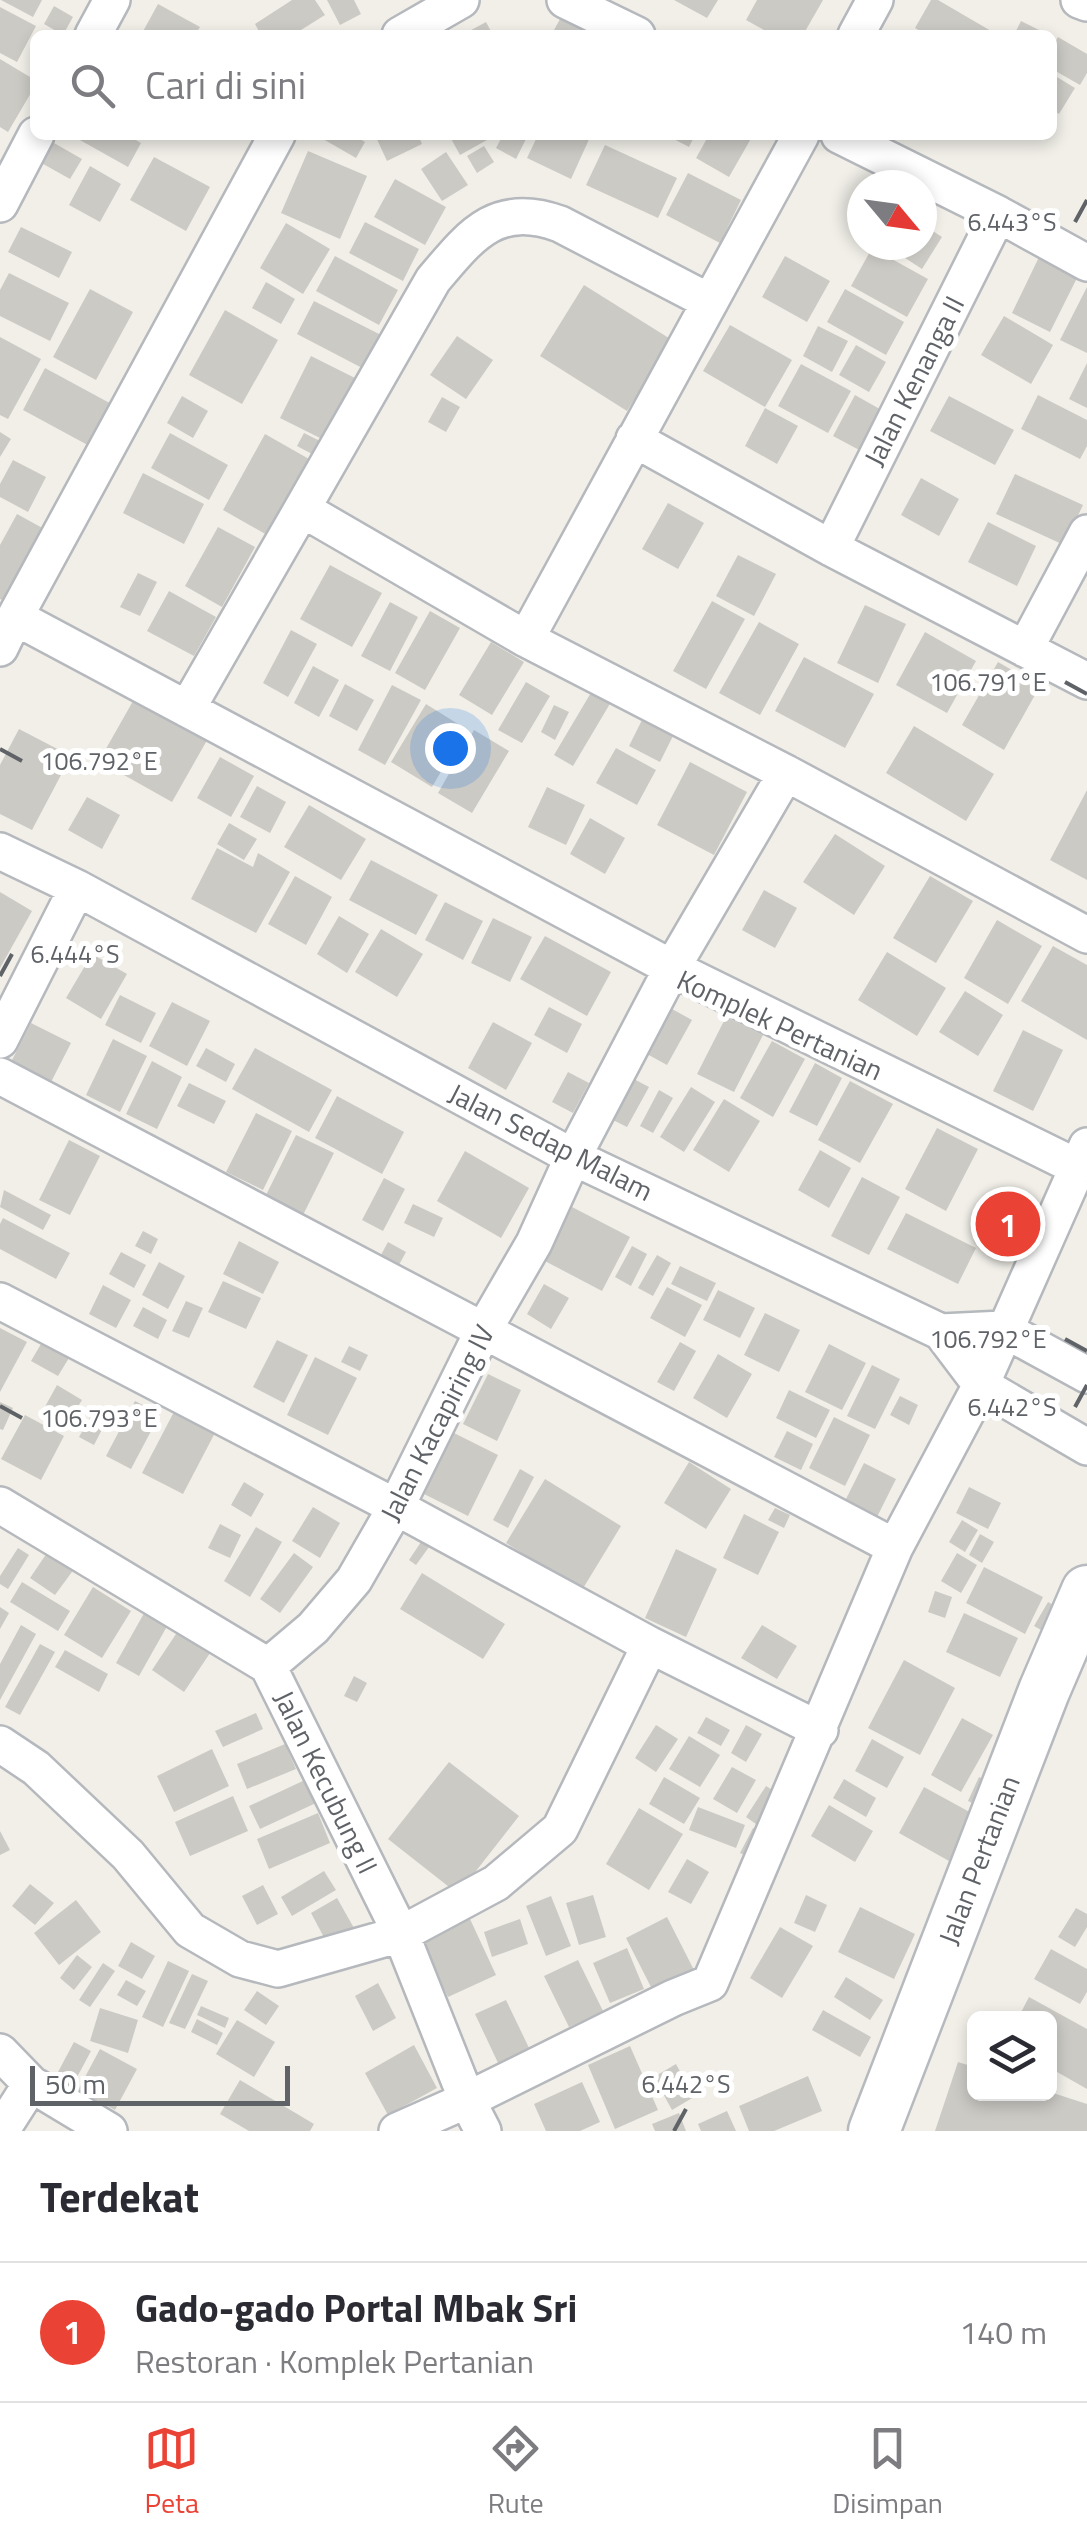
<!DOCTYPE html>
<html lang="id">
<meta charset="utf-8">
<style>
:root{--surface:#fff;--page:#f2f2f3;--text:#2b2b33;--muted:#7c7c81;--line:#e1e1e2;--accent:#ea4335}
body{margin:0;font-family:"Titillium Web",sans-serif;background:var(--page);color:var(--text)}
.controls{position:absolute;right:30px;bottom:30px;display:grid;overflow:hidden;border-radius:15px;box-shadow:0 5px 15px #0003}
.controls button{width:90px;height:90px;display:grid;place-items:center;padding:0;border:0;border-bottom:2px solid var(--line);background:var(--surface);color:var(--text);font:50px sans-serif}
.compass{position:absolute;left:847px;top:170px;width:90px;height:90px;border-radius:50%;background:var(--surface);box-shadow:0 5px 15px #0003;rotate:119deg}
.scale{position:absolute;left:30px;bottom:25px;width:260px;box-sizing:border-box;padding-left:10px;border:5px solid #5f6368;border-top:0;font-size:28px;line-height:35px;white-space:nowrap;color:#5f6368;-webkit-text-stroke:8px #fff;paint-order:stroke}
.you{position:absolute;left:450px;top:748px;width:35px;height:35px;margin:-25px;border:8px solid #fff;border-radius:50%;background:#1a73e8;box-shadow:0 0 0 15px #1a73e833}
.badge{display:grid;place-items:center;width:65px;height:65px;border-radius:50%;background:var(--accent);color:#fff;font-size:32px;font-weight:700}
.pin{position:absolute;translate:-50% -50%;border:5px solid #fff;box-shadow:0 2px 10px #0006}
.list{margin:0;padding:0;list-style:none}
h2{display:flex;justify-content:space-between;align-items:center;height:130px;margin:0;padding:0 40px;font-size:42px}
h2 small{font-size:32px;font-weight:400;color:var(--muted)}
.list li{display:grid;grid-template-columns:65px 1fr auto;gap:30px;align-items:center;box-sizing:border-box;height:140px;padding:0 40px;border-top:2px solid var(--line)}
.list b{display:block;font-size:38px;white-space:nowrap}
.list p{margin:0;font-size:32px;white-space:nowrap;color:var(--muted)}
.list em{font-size:32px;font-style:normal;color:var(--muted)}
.icon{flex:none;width:55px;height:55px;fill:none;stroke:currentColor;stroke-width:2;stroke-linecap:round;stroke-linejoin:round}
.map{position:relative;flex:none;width:1087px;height:2131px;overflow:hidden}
.search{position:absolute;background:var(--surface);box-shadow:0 5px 15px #0003;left:30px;right:30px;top:30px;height:110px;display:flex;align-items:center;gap:25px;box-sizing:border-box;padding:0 35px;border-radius:15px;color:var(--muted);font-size:38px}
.sheet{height:270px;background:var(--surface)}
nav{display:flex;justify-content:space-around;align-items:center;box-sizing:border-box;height:140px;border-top:2px solid var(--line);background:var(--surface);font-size:28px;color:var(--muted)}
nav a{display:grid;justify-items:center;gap:5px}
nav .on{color:var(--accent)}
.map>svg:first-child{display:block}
.building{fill:#cccac5}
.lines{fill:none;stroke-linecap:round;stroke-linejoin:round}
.street-casing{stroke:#b5b8bc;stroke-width:40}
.secondary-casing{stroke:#b6babf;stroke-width:55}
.street{stroke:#fff;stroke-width:35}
.secondary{stroke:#fff;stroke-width:50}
.ticks{fill:none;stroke:#5f6368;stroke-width:4}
.labels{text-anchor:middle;stroke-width:10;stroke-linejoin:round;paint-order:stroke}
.street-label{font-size:28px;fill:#5f6368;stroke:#fff}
.ticks-label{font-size:25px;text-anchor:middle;fill:#5f6368;stroke:#fff;stroke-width:10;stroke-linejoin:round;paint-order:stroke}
</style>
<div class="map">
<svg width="1087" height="2131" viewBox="0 0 1087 2131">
<rect width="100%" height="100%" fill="#f1efe8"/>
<path class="building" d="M1,0H42L33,17Z
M292,0H315L325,15L293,35H261L255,24Z
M327,0H354L361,14L340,25Z
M674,0H718L707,18Z
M757,0H823L803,35H773L746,20Z
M931,0H938L998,35H927L915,28Z
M158,4L200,27L195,35H141Z
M54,6L73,17L63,35L44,24Z
M0,7L36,26L17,62L0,53Z
M565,10L600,27L595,35H564L554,30Z
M1021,21L1049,35H1014Z
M486,22L493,35H462Z
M1058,37L1087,54V73L1080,85L1052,69V48Z
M0,59L35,80V86L8,132L0,127Z
M1052,74L1075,88L1059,114L1052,109Z
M71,135H127L141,143L128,167Z
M325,135H353L365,142L356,158L323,139Z
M375,135H418L422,144L387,161Z
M449,135H496L460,155Z
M503,135H528L516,159L496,148Z
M538,135H591L571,179L527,158Z
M666,135H695L689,147Z
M709,135H753L729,177L696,158Z
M47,139L82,159L70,179L36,160Z
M605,145L677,178L658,218L586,185Z
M484,146L494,162L477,173L467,156Z
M308,151L367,176L340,239L281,213Z
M446,152L468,185L442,201L421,169Z
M154,157L210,187L186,231L130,200Z
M90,166L121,184L100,222L69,205Z
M688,173L741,200L720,243L666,215Z
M395,179L446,207L425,245L374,217Z
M365,222L419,249L403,281L349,253Z
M286,223L330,249L303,294L260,268Z
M922,224L942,237L922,269L885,245H922Z
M21,227L72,252L59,278L8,252Z
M872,248L928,279L907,317L851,286Z
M1040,255L1079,274L1050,332L1012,313Z
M335,256L398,290L379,325L316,291Z
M785,256L830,281L807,322L762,297Z
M9,273L69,303L50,341L0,316V290Z
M266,282L295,299L281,324L252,308Z
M584,285L672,340L627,411L540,356Z
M1087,287V353L1060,340Z
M90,289L133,312L96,380L53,357Z
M845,289L904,322L886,355L827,322Z
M314,301L383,336L366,370L297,334Z
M225,310L278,340L242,404L189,375Z
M1004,316L1053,345L1031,384L981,355Z
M730,325L792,360L765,407L703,371Z
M818,326L848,341L832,372L803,356Z
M457,336L493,360L466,399L430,375Z
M0,337L41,359L8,419L0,415Z
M856,345L886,362L869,392L839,375Z
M311,356L357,379L326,441L280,418Z
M1087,363V408L1069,399Z
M801,364L851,391L828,433L778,406Z
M45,368L117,407L95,449L23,410Z
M855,395L885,412L863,452L833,436Z
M1038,395L1087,420V446L1080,459L1021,429Z
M182,396L208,411L193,438L167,423Z
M949,396L1014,430L995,465L930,431Z
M442,397L460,407L446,432L428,422Z
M765,408L798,426L777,464L745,446Z
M0,432L11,439L0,457Z
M170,433L228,465L209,500L151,468Z
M304,433L320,441L312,454L297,446Z
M265,434L309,459L267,535L223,510Z
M13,460L46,477L28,512L0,497V484Z
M143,473L204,504L184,544L123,513Z
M1015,474L1083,505L1064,545L996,514Z
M921,478L959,499L939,536L901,515Z
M668,503L704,523L678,569L642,549Z
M17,514L46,530L6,602L0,599V545Z
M988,522L1036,546L1017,586L968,562Z
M218,527L255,547L222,607L185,586Z
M738,555L776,574L754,616L716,596Z
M330,565L382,593L352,647L300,619Z
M138,573L157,582L140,616L120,607Z
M169,591L216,617L194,656L147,631Z
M712,601L745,619L706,689L673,671Z
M390,602L418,617L390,671L361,656Z
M865,605L906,624L878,683L837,663Z
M430,611L460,628L425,690L395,673Z
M759,622L799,644L760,715L719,693Z
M291,630L317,644L288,697L263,683Z
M925,632L976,661L947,713L896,685Z
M491,642L524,662L492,715L459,695Z
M804,657L874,694L845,748L775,711Z
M998,662L1040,686L1004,750L962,725Z
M313,666L339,680L319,717L294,703Z
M526,682L550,696L522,743L498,730Z
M345,684L374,700L357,731L329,716Z
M392,685L421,700L385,765L358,750Z
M592,691L611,702L573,766L554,755Z
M137,694L210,735L172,802L99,761Z
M426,704L466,729L432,787L391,762Z
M554,705L569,712L555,740L541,732Z
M647,710L678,726L660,762L629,746Z
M914,726L994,774L966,821L886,773Z
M19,729L71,756L32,830L0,814V765Z
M474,730L509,751L472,813L438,793Z
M616,748L656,770L637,805L596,783Z
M220,757L254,776L231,817L197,798Z
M690,762L747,792L714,855L657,825Z
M257,786L286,802L270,833L240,817Z
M547,787L585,805L566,845L528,827Z
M1087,790V880L1050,860Z
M87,797L120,815L102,849L68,830Z
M309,805L366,839L341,880L284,847Z
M590,818L625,838L605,874L570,854Z
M229,823L257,839L244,860L217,844Z
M835,834L885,866L854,915L803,882Z
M217,848L253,867L258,853L290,872L256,933L191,899Z
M371,860L438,895L416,935L349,900Z
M295,876L332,897L306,945L268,924Z
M930,876L973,901L936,963L893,938Z
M764,890L797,908L775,948L742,930Z
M0,892L32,911L0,968Z
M445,902L483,921L463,960L425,940Z
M339,916L369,934L347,973L317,954Z
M493,918L532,937L510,982L471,963Z
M997,920L1042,946L1008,1004L964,978Z
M381,929L423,954L397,997L355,972Z
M545,936L611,972L587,1016L520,979Z
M1053,946L1087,965V1040L1021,1001Z
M887,952L946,988L917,1036L858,1000Z
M92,954L127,974L101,1019L66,998Z
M965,991L1003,1015L978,1056L939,1032Z
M120,995L156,1013L141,1043L105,1025Z
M172,1002L210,1021L187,1066L149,1046Z
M549,1007L582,1024L567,1053L534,1035Z
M672,1009L692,1020L667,1065L647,1054Z
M726,1017L763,1035L734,1092L697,1074Z
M493,1022L532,1043L506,1090L468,1068Z
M31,1023L71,1043L51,1082L11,1062Z
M1023,1030L1063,1050L1033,1111L993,1091Z
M113,1039L147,1056L120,1112L86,1095Z
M772,1041L805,1059L773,1117L740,1098Z
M206,1048L235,1064L226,1082L196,1066Z
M255,1048L332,1090L309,1132L232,1089Z
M152,1061L182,1077L157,1129L126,1114Z
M815,1063L842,1078L817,1126L789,1112Z
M568,1072L589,1083L573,1113L552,1102Z
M630,1077L649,1087L627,1127L609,1118Z
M850,1081L893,1104L860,1163L818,1140Z
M189,1083L226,1101L214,1124L177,1106Z
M691,1087L715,1102L684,1152L660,1137Z
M659,1090L673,1098L653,1133L640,1126Z
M337,1096L404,1132L382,1174L315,1138Z
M724,1099L760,1121L729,1172L693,1150Z
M256,1113L292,1131L263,1190L226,1172Z
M937,1128L978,1149L946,1211L905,1189Z
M296,1135L334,1153L301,1219L263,1201Z
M69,1140L100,1156L70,1215L39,1200Z
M820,1150L851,1168L829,1208L798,1190Z
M465,1151L529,1188L501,1238L437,1201Z
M862,1177L900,1197L869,1255L831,1236Z
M384,1178L405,1189L383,1231L362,1220Z
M4,1190L51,1215L43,1230L0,1207Z
M1003,1203L1025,1212L1011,1243L989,1234Z
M413,1204L443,1218L434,1237L404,1223Z
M572,1207L630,1237L602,1291L543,1260Z
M906,1213L976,1248L958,1284L887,1249Z
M3,1218L70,1253L56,1279L0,1249V1224Z
M143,1231L158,1239L151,1254L135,1246Z
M239,1241L279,1262L263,1294L223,1274Z
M388,1242L406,1252L393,1276L375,1266Z
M632,1246L647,1254L631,1286L615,1277Z
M121,1252L146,1265L134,1288L109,1274Z
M657,1255L671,1263L653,1296L638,1288Z
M159,1262L185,1276L168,1309L142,1295Z
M680,1266L716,1283L707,1301L671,1284Z
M223,1281L261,1298L246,1329L208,1312Z
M544,1284L569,1298L551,1329L527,1314Z
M103,1285L131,1300L116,1328L89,1314Z
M667,1287L702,1305L685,1337L650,1318Z
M718,1290L755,1308L740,1338L703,1320Z
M186,1301L203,1308L189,1338L172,1331Z
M143,1307L167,1320L158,1339L133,1326Z
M765,1313L800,1330L779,1372L744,1355Z
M0,1328L27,1342L0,1392Z
M48,1332L75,1348L58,1376L31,1361Z
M277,1340L308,1355L284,1403L253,1387Z
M680,1342L696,1351L674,1391L657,1382Z
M829,1344L866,1363L842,1410L805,1392Z
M349,1346L368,1355L360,1371L341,1362Z
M718,1354L752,1374L727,1418L693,1398Z
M315,1357L357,1378L328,1435L287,1415Z
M872,1365L900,1379L875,1429L847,1416Z
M488,1374L521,1390L497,1441L463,1424Z
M57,1385L82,1400L66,1426L42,1412Z
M789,1390L830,1410L816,1438L776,1418Z
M900,1396L918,1405L909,1425L890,1415Z
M135,1401L160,1414L131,1469L106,1456Z
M0,1402L13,1408L3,1430L0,1429Z
M97,1405L111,1412L94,1445L79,1437Z
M176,1408L217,1429L183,1494L142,1473Z
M25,1415L64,1436L41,1480L1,1459Z
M834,1417L870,1435L845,1486L809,1468Z
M787,1431L813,1444L801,1470L774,1457Z
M454,1433L498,1455L468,1516L424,1494Z
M689,1462L731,1489L706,1529L664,1503Z
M864,1463L896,1479L873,1525L841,1509Z
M520,1469L534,1477L508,1528L493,1520Z
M545,1479L621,1526L582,1590L506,1543Z
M244,1482L264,1494L251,1517L231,1505Z
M969,1487L1001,1503L988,1529L956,1513Z
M313,1507L340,1523L320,1558L292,1541Z
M775,1508L790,1515L784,1528L768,1520Z
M744,1514L779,1532L758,1575L723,1558Z
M962,1520L978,1530L965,1552L949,1542Z
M220,1524L241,1535L230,1558L208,1548Z
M256,1527L282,1542L250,1597L224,1581Z
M980,1534L994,1542L982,1563L969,1555Z
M421,1542L429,1547L416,1565L409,1560Z
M51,1547L77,1565L55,1595L30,1578Z
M18,1548L29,1555L8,1589L0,1584V1576Z
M676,1549L717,1569L686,1637L645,1618Z
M294,1553L313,1567L280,1613L260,1599Z
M957,1553L977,1565L961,1593L941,1581Z
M984,1567L1043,1597L1025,1634L966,1603Z
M422,1573L505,1624L483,1659L400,1609Z
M22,1582L70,1611L58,1631L10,1602Z
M93,1587L131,1611L102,1658L64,1635Z
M935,1591L952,1597L945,1618L928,1612Z
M1048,1602L1064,1611L1050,1635L1034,1626Z
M0,1607L9,1613L0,1629Z
M147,1608L170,1621L139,1676L116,1663Z
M964,1613L1018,1638L1000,1677L946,1652Z
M21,1625L36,1634L0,1700V1664Z
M762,1625L797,1646L777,1679L741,1658Z
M180,1628L212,1650L184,1692L152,1670Z
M40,1644L55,1652L20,1715L5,1707Z
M65,1650L108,1674L99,1692L55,1667Z
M904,1660L955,1688L920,1755L868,1728Z
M354,1676L367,1683L357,1702L344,1696Z
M256,1713L263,1729L223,1747L215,1731Z
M706,1717L730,1730L721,1746L697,1733Z
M962,1718L993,1735L961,1792L931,1775Z
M656,1725L678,1739L656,1772L635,1758Z
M746,1725L762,1734L746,1762L731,1753Z
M689,1736L720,1755L700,1787L669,1769Z
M872,1739L904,1757L887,1788L855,1771Z
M285,1744L296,1769L247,1789L237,1764Z
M212,1749L229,1786L174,1812L157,1776Z
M449,1762L519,1816L458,1894L388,1839Z
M732,1767L756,1780L737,1813L713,1799Z
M664,1777L700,1798L684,1824L649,1804Z
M979,1777L1000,1787L989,1811L968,1801Z
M844,1779L876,1798L866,1817L833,1798Z
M305,1780L316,1803L260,1829L249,1806Z
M766,1786L783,1797L763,1829L746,1817Z
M924,1787L975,1815L949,1861L899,1833Z
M233,1796L248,1831L190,1856L175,1822Z
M829,1805L873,1831L855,1862L811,1836Z
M698,1807L745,1825L736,1848L689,1830Z
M639,1808L683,1834L649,1890L606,1864Z
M318,1813L330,1843L269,1869L257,1839Z
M753,1828L769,1837L757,1861L740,1853Z
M0,1831L10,1850L0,1855Z
M687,1859L709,1872L691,1904L668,1892Z
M324,1871L336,1890L292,1916L281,1897Z
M30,1884L54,1903L35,1925L12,1906Z
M263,1885L278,1914L257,1925L242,1896Z
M593,1895L606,1937L579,1945L566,1903Z
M806,1895L827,1905L815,1932L794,1923Z
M551,1896L571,1946L546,1956L526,1906Z
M337,1898L354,1928L327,1943L311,1913Z
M76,1900L101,1932L59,1965L34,1933Z
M860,1907L915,1934L894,1979L838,1952Z
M1076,1908L1087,1914V1927L1075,1947L1058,1937Z
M667,1917L694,1970L653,1991L626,1938Z
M470,1919L496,1975L448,1997L422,1942Z
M520,1919L528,1944L492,1957L484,1932Z
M780,1927L813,1946L782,1998L750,1978Z
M131,1942L155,1956L142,1979L118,1966Z
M627,1948L644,1989L610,2003L593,1963Z
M1051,1949L1087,1969V1992L1080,2004L1034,1979Z
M77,1955L92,1967L74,1990L60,1978Z
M578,1960L603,2011L569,2027L544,1976Z
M168,1961L189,1971L163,2027L142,2017Z
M103,1963L115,1971L90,2007L79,2000Z
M192,1974L208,1981L185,2029L169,2023Z
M846,1977L883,2000L870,2020L834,1997Z
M126,1980L146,1991L137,2006L117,1995Z
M378,1983L396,2018L373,2031L355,1996Z
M257,1991L279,2006L266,2025L244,2010Z
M1029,1997L1087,2029V2089L1050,2068V2018H1018Z
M506,2000L530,2050L499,2065L475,2014Z
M201,2006L229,2018L225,2028L197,2015Z
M100,2008L138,2020L128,2053L90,2041Z
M823,2010L871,2037L860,2057L812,2030Z
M197,2019L223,2033L217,2045L191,2032Z
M237,2020L275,2042L254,2077L216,2054Z
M74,2042L91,2051L75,2081L58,2072Z
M414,2045L437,2088L388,2115L365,2073Z
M630,2046L658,2110L615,2129L588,2065Z
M100,2049L137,2069L115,2110L78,2090Z
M958,2062L974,2067V2094L1050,2092L1087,2104V2131H935Z
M676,2064L694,2097L672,2110L654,2077Z
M808,2076L822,2111L774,2131H749L739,2106Z
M240,2080L314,2124L310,2131H249L220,2114Z
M582,2082L600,2122L580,2131H546L534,2104Z
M727,2111L736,2131H701L698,2124Z
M679,2113L686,2131H655L652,2124Z"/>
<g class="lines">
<defs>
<path id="street" d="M565,0L637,35
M1079,0L1087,3
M93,35L112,0
M400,35L461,0
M856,35L875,0
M839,135L998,214L1087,263
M0,204L36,135
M634,439L831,548L1087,681
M831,548L998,214
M15,617L277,135
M526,639L302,509L433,280C471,235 496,201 560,224L710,302
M0,648L15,617L672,968L786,773L526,639L801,135
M1025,649L1087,533
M187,709L302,509
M786,773L1087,935
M0,851L77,888L573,1157L941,1332L981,1385L1087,1447
M0,1040L77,888
M0,1076L895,1547
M0,1301L396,1507L650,1645L820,1730
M941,1332L1003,1329L1087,1375
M0,1505L268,1666L401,1934L467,2100L483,2131
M268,1666L313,1628L354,1580L396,1507L483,1331L534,1243L573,1157L672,968L1077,1167
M0,1744L36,1768L128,1855L190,1930L240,1959L278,1969L401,1934L496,1883L560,1829L650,1645
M0,2052L31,2084L109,2131
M1,2131L31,2084
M397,2131L467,2100L673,1998L710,1983L895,1547L981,1385L1087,1146"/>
<path id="secondary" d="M874,2131L1044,1691L1087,1591"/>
</defs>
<use href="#street" class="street-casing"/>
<use href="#secondary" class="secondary-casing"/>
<use href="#street" class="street"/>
<use href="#secondary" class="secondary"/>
</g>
<path class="ticks" d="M1075,222L1087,200M1065,682L1087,694M0,749L22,761M0,976L12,954M1065,1339L1087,1351M0,1406L22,1418M1075,1407L1087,1385M674,2131L686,2109"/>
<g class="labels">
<g class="street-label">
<text transform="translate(914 381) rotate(-63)" y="10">Jalan Kenanga II</text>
<text transform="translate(780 1025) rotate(25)" y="10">Komplek Pertanian</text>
<text transform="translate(551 1142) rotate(27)" y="10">Jalan Sedap Malam</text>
<text transform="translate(437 1423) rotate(-63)" y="10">Jalan Kacapiring IV</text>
<text transform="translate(326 1782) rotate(64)" y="10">Jalan Kecubung II</text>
<text transform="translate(979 1860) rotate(-69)" y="10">Jalan Pertanian</text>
</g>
</g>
<g class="ticks-label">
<text x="1012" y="231">6.443°S</text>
<text x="988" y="691">106.791°E</text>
<text x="99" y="770">106.792°E</text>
<text x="75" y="963">6.444°S</text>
<text x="988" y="1348">106.792°E</text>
<text x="1012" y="1416">6.442°S</text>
<text x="99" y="1427">106.793°E</text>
<text x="686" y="2093">6.442°S</text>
</g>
</svg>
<div class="controls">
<button><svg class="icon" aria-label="layers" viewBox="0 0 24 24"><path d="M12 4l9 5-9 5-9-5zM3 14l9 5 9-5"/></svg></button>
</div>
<svg class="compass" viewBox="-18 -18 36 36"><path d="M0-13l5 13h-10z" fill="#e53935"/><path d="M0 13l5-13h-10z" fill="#7c7c81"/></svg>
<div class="scale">50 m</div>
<div class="you"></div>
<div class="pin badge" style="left:1008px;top:1224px">1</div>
<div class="search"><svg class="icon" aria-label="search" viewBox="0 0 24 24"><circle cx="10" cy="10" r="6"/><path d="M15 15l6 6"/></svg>Cari di sini</div>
</div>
<section class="sheet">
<h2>Terdekat<small></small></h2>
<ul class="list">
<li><span class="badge">1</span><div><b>Gado-gado Portal Mbak Sri</b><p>Restoran · Komplek Pertanian</p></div><em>140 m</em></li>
</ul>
</section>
<nav>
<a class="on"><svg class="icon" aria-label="map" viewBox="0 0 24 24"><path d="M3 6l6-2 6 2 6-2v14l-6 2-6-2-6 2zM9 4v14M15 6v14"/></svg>Peta</a>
<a><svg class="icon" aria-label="directions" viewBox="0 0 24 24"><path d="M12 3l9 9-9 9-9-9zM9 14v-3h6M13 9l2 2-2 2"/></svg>Rute</a>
<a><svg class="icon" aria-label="saved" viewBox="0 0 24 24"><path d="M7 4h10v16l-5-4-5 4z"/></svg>Disimpan</a>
</nav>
